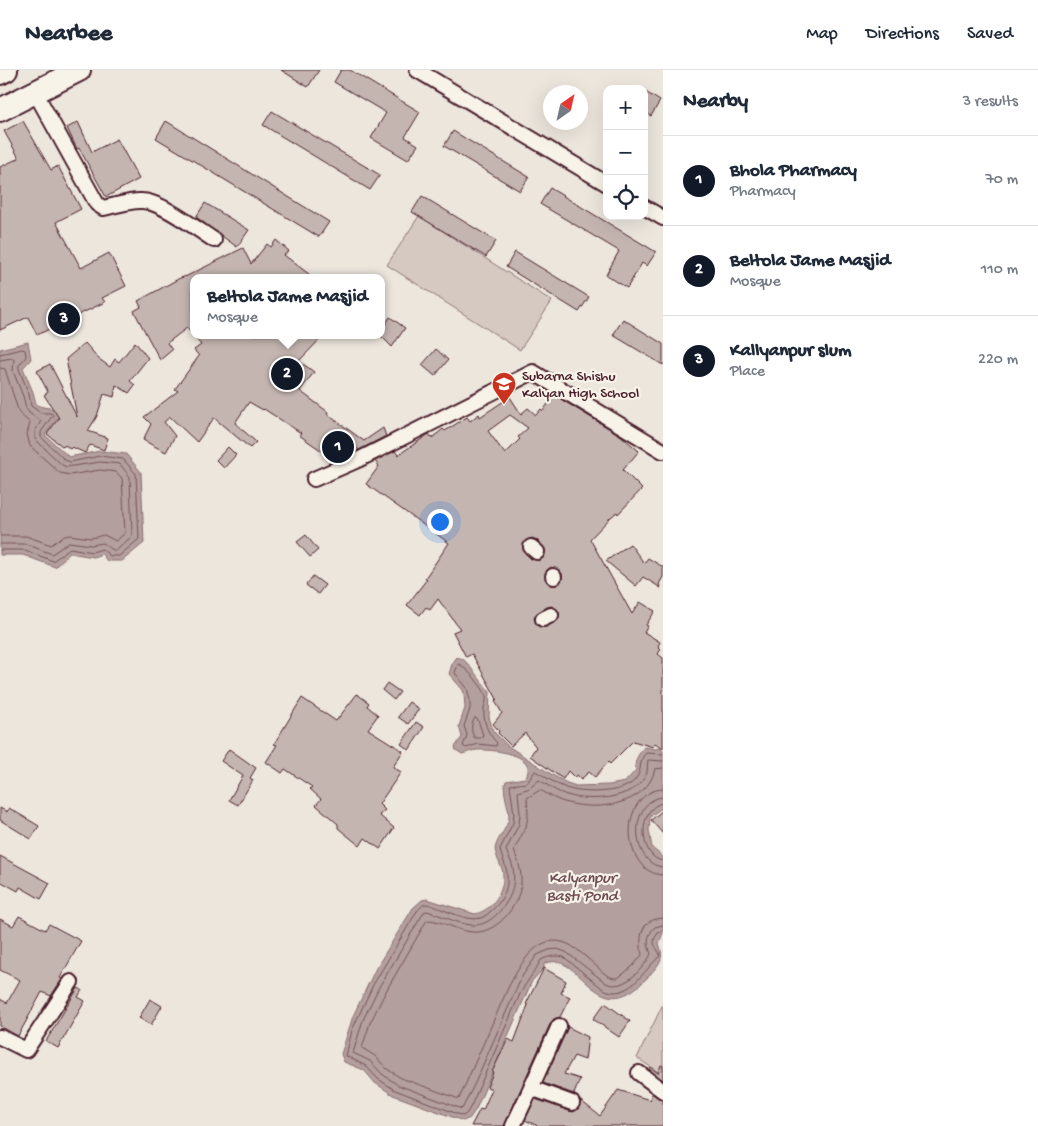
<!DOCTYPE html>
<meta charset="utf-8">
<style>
:root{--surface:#fff;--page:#f6f6f7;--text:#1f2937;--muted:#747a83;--line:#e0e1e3;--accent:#111827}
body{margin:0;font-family:"Gochi Hand",sans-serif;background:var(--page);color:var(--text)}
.controls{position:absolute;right:15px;top:15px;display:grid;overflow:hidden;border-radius:10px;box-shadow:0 5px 20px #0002}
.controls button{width:45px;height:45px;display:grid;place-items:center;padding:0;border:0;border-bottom:1px solid var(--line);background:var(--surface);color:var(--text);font:25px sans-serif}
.compass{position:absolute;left:543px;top:15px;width:45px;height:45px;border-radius:50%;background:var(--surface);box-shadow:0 5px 20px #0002;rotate:34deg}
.you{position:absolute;left:439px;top:451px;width:18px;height:18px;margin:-12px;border:4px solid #fff;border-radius:50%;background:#1a73e8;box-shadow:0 0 0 8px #1a73e833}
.badge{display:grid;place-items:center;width:32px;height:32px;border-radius:50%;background:var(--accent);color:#fff;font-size:16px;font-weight:700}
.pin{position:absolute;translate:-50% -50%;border:2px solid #fff;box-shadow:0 1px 5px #0006}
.popup{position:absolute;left:190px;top:204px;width:195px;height:65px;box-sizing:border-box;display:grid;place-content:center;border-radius:10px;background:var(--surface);filter:drop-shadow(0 1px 4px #0005);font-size:16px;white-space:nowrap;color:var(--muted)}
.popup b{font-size:19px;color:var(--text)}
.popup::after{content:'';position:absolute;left:50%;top:100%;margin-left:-10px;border:10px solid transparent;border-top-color:var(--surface)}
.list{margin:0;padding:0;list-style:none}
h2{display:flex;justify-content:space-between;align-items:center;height:65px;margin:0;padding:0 20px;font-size:21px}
h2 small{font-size:16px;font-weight:400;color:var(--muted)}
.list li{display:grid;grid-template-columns:32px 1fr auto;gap:15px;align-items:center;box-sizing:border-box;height:90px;padding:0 20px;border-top:1px solid var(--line)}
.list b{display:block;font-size:19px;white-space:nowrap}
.list p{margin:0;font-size:16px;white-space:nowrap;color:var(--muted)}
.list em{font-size:16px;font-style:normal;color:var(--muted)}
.icon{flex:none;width:28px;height:28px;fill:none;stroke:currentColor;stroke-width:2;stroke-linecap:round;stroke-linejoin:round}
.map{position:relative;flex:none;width:663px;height:1056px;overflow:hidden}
header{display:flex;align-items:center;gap:30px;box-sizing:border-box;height:70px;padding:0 25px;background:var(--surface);border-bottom:1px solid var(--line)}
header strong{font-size:24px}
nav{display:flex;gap:28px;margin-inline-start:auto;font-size:18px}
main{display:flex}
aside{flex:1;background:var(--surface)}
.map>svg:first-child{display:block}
.green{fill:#d5c9c2;stroke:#907476}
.water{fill:#b39f9d;stroke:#896c6f}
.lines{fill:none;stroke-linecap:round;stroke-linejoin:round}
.shore{stroke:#745259;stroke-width:1}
.building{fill:#c4b5b0;stroke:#4a1f2b;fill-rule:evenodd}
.minor-casing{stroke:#4a1f2b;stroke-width:18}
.primary-casing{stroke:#4a1f2b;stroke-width:26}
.minor{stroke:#f7f3e8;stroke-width:14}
.primary{stroke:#f7f3e8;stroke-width:22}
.labels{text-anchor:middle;stroke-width:4.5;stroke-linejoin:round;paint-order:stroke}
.poi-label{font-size:15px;fill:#4a1f2b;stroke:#f7f3e8;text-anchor:start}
.water-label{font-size:16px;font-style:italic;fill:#6f4c53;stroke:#f7f3e8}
</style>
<header>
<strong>Nearbee</strong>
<nav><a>Map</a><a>Directions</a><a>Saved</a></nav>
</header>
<main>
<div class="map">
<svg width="663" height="1056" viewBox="0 0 663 1056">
<rect width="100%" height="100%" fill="#ece6dd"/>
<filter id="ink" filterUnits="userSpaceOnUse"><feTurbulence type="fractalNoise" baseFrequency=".02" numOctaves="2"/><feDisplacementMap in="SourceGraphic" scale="10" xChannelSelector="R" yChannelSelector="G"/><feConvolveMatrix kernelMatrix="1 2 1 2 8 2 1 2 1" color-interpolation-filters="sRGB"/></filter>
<g filter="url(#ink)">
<path class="green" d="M419,146L552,231L520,280L387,195Z
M663,934V1005L637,988Z"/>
<path class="water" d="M28,272L31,289L23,298L33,322L36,334C46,340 52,336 62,342L45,365L69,387L100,381L126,384L141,402L144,473L122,491H107L102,484L93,487L70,483L55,497L23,485H0V279Z
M457,587L463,589L467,593L490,622L489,647L493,661L508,676L554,706L567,713L576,716L609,715L625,712L636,700C633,691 639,684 644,677L655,679L659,678L663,681V737L652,745L650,748L649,760L652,778L663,787V863L659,873C663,886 663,889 654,900C596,971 582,876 544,894V898L532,911L476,1039L470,1048L463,1051L393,1025L375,1013L364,1000L344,992L341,984L353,946L376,898L413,838L422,830L427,829L475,844C494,840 507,817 502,799C499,792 496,786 495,779C497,767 508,759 509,746C509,735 501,721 506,711L525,708C541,684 491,679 477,680C472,680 467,683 462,684L456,680L455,677L462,667L459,656L465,638L464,625L463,620L449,604L452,594Z"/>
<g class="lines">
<path class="shore" d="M0,284L22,279L25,280L26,287L19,295V299L29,324L31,336L41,343H51L53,345L41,362V367L65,390L70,392L100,386L123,389L136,404L139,469L119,486H110L102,479L92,482L70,478L53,491L25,480H0
M0,290L12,288L14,289L13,301L23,326L26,338L29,343L41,351L35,361V369L61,394L66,397L100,392L120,394L130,407L132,466L117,480H113L103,473L91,475L69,472L52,484L26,474H0
M0,298L5,299L19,343L30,353L27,364L30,376L60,403L70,405L100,400L116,402L122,408L125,463L116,471L104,465L91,468L69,465L62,467L51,475L26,466H0
M459,594C466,597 484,618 486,626C487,630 485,634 484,638C483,652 487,662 497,673L496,676L478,674L466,678L463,676L467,665L464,656L470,639V631L467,618L455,603Z
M475,648L478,650L483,665L481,668H475C471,664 470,653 475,648Z
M663,684L646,683C637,692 644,700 634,711C621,724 582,724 566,718C555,714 545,706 535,701L527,713L510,715L514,744L513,753L500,779C501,788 507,796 507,805C508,816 505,825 498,834C494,838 489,844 483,847C470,854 442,838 427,834L423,835L417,841L373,915L352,960L346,986L366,996L378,1009L395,1020L463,1046L467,1043L471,1036L520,924C526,912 535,902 541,890C549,886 555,885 564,887L603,919C629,932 643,900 660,886C658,876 649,875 658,863L663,861
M663,691L648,690C647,695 648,701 646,705C633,730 590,732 567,725C556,722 548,715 539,710L530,718L518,722L520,744L519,754L506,780C508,786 512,792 513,798C516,817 510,831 497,844C491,850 485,854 476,855C461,856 442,845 427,841L424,842L379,917L363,950L353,983L370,991L382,1004L398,1015L462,1039L475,1013L515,922L523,905L537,885L549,880L557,879L566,882L606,913C623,922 644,898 651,884C647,874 646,866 655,857L663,855
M663,698L655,699C647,735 599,741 568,733C558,731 549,725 540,720L527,728L528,746L526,757L514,780C518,792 522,801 521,814C519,836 496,865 472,862C457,861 442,850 427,850L386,921L370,953L362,978L375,986L387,999L401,1008L459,1029L508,918C520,895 538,859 570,875C579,880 587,888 595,895C602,901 608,909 618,908L633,896L642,885C639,867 640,849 663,848
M663,719C618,721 620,803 663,805
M663,727C628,729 630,795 663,797
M663,733C637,736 638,788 663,791"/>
</g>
<path class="building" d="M281,0H319L308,17Z
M341,0H350L420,42L405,67L418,75L408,90L371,68L386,43L334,12Z
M644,21L660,31L651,46L644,42Z
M272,41L380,105L370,120L263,55Z
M23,51L51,100L58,96L81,139L56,152L81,198L109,183L126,216L102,228L105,232L37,265L28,247L0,260V97L19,88L4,61Z
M166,51L329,152L319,167L156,68Z
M78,52L92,82L117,69L139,109L106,127L79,78L77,79L67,58Z
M453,61L529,107L520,121L444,76Z
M550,118L656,182L647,196L642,193L627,218L606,205L619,181L540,134Z
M422,126L496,171L486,187L412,142Z
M205,133L249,160L237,177L196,147Z
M276,170L289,181L284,185L314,208H193V265L187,258L167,273L172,280L160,290L134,241L141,237L138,231L180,208L187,206L243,178L251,194L267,174L271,177Z
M515,182L589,227L579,242L506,197Z
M390,247L405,258L392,277L381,266V261Z
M623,249L663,274V295L613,265Z
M193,265H324L299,291L314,302L300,321L328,342L327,344L364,371L383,358L386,366L359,380L355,377L350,384L335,390L299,365L301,363L264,339L263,340L249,332L235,353L256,372L250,378L214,348L197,372L170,347L164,352L175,366L166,382L154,376L143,370L151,354L144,347L178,321L175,319L199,286L194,280L201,275Z
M135,272L148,288L130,311L135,315L129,323L116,315L114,327L104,324L97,346L88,361L108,368L104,380L90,375L85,383L72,377L70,379L65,375L63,377L47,364L59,348L44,325L48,322L37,301L50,294L77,347L66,289L85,273L99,289L110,297L115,289L119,292Z
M436,279L448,290L435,306L422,295Z
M554,325L620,365L639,381L623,400L642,419L618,444L617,442L611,447L590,469L632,544L640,532L655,541L646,555L648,556L644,562L660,572L658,576L661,579L658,584L663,588V678L655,673L653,677L633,671L610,694L608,692L595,707L589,702L581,709L577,705L574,707L568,701L563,709L530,686L536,677L525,663L511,676L498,663L499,661L493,654L502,643L495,631L497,629L472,584L466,587L453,562L460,559L438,529L430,540L426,537L420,545L407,535L427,509L425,508L449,473L366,414L379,396L375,391L395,381L398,385L429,364L432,368L443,359L445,361L467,347L470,351L479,344L480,347L510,327L521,344L528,338L536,345L541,339L543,341ZM510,345L528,358L518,367L520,369L505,384L488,361ZM532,468L537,470L545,479L544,487L540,490L531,489L523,480L525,471ZM551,497L559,500L562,504V510L557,515H551L545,509L547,500ZM552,536L559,542L558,550L546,557L538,556L534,549L536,544L547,537Z
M228,377L236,385L224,398L216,390Z
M306,465L318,480L310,487L297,472Z
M630,474L644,493L648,488L663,497V507L659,514L661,518L643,507L636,516L606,491Z
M313,506L325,515L318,524L306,515Z
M387,613L400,622L394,630L382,620Z
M357,624L369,633L367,636L378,645L368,659L403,681L393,697L401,702L379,734L385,740L379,745L394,758L380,779L365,768L360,776L338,758V754L316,735L321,729L310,719L312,717L285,699L282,703L266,692L277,675L274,674L302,628L336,651Z
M409,632L419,639L408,654L398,647Z
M416,652L424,657L409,680L401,674Z
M229,679L256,698L250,708L253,710L238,735L229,730L243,706L221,691Z
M0,738L7,742L9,738L39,756L31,769L0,750Z
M663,740V764L651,750Z
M0,786L50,813L41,829L20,817L18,821L0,811Z
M19,846L45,860L49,854L81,871L60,908L62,909L51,926L42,922L18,966L0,956V929L7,933L20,910L0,900V849L13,856Z
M544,898L566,911L561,923L570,927L560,947L554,949L551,952L504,1056H471L480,1039L483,1040L492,1019L487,1017L493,1003L492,1002L508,969L514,972L528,935L526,934Z
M78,918L82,920L78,927L85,931L58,978L46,971Z
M150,929L162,936L151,955L139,948Z
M605,933L630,951L619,967L593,949Z
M568,957L588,967L585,990L574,986L564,1004L580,1009L574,1024L543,1013Z
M661,995L663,996V1010L649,999L650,997L658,1003Z
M618,1020L650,1030L652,1023L663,1030V1056H538L525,1050L535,1029L573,1042L578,1039L581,1031L600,1046Z"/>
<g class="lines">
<defs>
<path id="minor" d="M417,0L607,114
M35,22L97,134L103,138C115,136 130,130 142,131C160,131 197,159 214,170
M644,137L663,148
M314,409L360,389L533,302L663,381
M531,477L537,482
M553,506L554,507
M543,549L551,545
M0,967L26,980L71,912
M639,1003L663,1021
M531,1018L559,956
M513,1056L531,1018L572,1033"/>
<path id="primary" d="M0,3L6,0
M0,40L79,0"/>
</defs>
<use href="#minor" class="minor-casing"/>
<use href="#primary" class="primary-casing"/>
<use href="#minor" class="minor"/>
<use href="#primary" class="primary"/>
</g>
</g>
<defs>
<symbol id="school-pin" viewBox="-11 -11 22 30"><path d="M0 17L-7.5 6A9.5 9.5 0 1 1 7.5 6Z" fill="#c8321e" stroke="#f7f3e8"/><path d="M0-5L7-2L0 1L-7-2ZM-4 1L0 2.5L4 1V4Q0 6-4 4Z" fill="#fff"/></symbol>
</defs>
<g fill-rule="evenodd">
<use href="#school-pin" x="490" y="300" width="28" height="38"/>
</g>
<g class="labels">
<g class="poi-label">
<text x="522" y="310">Subarna Shishu<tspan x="522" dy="17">Kalyan High School</tspan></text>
</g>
<g class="water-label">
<text x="582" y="812">Kalyanpur<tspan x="582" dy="18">Basti Pond</tspan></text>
</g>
</g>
</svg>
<div class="controls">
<button>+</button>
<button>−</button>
<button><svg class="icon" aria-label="locate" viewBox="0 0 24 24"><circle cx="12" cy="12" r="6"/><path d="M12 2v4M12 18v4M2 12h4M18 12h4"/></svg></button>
</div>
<svg class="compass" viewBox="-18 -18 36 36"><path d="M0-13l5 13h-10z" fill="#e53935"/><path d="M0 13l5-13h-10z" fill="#747a83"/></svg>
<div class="you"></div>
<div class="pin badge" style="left:338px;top:377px">1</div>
<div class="pin badge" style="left:287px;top:304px">2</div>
<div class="popup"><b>Beltola Jame Masjid</b>Mosque</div>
<div class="pin badge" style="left:64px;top:249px">3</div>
</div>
<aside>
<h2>Nearby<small>3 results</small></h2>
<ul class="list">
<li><span class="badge">1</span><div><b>Bhola Pharmacy</b><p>Pharmacy</p></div><em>70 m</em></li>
<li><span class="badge">2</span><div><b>Beltola Jame Masjid</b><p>Mosque</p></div><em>110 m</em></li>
<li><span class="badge">3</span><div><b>Kallyanpur slum</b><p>Place</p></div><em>220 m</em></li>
</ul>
</aside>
</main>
